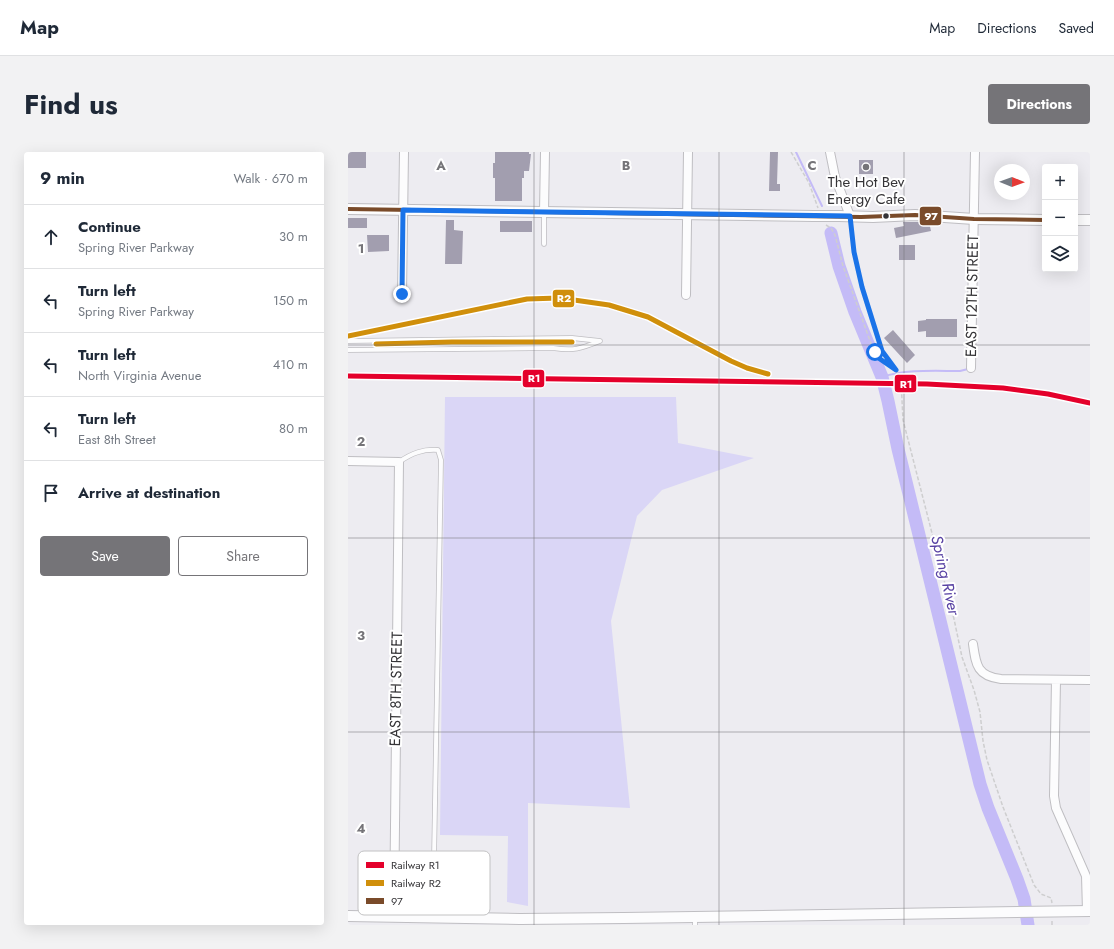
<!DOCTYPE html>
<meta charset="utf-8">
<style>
:root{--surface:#fff;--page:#f2f2f3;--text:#1f2937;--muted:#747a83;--line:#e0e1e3;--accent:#757478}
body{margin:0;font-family:Jost,sans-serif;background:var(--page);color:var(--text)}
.controls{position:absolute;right:12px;top:12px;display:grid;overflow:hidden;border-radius:4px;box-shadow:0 4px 16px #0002}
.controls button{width:36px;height:36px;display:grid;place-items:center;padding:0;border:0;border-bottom:1px solid var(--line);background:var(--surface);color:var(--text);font:20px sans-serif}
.compass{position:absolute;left:646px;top:12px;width:36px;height:36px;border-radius:50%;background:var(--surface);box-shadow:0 4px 16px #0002;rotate:91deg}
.stop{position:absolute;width:12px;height:12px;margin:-9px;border:3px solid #1a73e8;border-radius:50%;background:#fff}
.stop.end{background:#1a73e8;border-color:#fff;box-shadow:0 1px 4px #0008}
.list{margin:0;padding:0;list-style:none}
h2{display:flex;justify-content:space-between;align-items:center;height:52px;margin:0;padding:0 16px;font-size:17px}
h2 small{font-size:13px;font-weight:400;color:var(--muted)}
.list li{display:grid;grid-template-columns:26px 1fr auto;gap:12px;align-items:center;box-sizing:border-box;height:64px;padding:0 16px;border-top:1px solid var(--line)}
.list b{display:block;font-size:15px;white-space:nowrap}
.list p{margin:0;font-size:13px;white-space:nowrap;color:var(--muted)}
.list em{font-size:13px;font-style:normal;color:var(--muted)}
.actions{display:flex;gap:8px;padding:12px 16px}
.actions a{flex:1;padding:9px 0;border:1px solid var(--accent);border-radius:4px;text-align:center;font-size:14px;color:var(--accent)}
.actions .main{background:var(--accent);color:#fff}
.icon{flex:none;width:22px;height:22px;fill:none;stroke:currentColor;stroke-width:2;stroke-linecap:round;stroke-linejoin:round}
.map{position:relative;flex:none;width:742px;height:773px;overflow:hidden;border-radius:4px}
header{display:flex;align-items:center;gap:24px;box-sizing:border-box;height:56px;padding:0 20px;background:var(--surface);border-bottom:1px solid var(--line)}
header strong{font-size:19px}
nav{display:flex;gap:22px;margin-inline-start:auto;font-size:14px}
.intro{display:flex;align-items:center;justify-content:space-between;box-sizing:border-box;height:96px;padding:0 24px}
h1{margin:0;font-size:28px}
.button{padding:10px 18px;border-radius:4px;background:var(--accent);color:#fff;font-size:14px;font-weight:700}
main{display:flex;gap:24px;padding:0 24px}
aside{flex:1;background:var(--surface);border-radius:4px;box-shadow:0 4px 16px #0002}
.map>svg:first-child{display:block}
.green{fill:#dad6f6}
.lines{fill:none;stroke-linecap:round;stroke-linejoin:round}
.stream{stroke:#c4bbf7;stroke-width:2}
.river{stroke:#c4bbf7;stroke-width:13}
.building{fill:#a29eaf}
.service-casing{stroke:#bfbec2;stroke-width:5.5}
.minor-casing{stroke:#bfbec2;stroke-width:10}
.tertiary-casing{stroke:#bfbec2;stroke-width:12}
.path{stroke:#cececf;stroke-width:1.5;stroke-dasharray:4 2;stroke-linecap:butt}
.service{stroke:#fcfcfd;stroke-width:4}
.minor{stroke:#fcfcfd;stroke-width:8}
.tertiary{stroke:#fcfcfd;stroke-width:10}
.tertiary-bridge-casing{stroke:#bfbec2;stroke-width:12;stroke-linecap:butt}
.tertiary-bridge{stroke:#fcfcfd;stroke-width:10}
.bus-1-casing{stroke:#fff;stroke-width:7}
.bus-1{stroke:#7a4b2a;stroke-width:4}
.rail-1-casing{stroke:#fff;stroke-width:8}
.rail-2-casing{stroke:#fff;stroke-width:8}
.rail-1{stroke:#e4002b;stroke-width:5}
.rail-2{stroke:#d08f0b;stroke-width:5}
.route{stroke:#1a73e8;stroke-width:5}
.grid{fill:none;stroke:#757478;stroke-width:1;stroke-opacity:0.55}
.poi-dot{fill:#757478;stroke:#fff;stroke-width:1.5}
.bus-dot{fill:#353437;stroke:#fff;stroke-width:1.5}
.labels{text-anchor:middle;stroke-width:4;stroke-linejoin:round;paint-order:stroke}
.poi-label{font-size:15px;fill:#353437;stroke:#fff}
.street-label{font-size:15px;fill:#353437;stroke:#fff}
.water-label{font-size:16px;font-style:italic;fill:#5842a3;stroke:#fff}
.key{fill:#fff;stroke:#c2c2c3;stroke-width:1}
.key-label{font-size:11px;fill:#353437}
.grid-label{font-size:13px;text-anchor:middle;font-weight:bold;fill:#757478;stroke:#fff;stroke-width:4;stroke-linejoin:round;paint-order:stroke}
.line-badge{stroke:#fff;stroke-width:1.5}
.badge-label{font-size:11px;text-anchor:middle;font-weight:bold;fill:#fff}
</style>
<header>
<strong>Map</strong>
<nav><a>Map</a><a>Directions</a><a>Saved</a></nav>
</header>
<div class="intro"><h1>Find us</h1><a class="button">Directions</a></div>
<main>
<aside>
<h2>9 min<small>Walk · 670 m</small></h2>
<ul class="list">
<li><svg class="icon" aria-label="ahead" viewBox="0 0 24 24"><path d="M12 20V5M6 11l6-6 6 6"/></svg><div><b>Continue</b><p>Spring River Parkway</p></div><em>30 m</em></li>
<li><svg class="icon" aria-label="left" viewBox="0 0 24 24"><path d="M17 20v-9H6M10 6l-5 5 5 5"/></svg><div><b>Turn left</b><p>Spring River Parkway</p></div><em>150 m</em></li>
<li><svg class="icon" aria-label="left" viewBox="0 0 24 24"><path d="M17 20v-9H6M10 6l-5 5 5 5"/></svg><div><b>Turn left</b><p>North Virginia Avenue</p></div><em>410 m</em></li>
<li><svg class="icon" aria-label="left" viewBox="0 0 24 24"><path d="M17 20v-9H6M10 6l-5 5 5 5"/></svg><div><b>Turn left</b><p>East 8th Street</p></div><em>80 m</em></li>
<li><svg class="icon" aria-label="arrive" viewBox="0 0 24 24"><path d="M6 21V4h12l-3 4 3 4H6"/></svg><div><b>Arrive at destination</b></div></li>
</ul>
<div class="actions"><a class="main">Save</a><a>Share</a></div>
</aside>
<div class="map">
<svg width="742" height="773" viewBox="0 0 742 773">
<rect width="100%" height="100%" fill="#edecf1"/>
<path class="green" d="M97,245H328L330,291L406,306L314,338L289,364L263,469L282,656L180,651V754L159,750L160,684L92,683Z"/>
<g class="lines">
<path class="stream" d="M448,0L474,54
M534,225C559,217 586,219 612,219L620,217"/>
<path class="river" d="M483,81L491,114L507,160L534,225L540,249L550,297L632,632L640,656L669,727L676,747L680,773"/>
</g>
<path class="building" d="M0,0H18V16H0Z
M147,0H181V2H183L181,19H176V26H174V49H147V26H145V11H147Z
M422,0H430L429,32H432V39H421Z
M511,8H525V22H511Z
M0,66H19V76H0Z
M98,68H106V78L115,79L114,112H97Z
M152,69H184V80H152Z
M555,70H581L583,79L548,86L546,76L556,74Z
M19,83H41V99L20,100Z
M551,93H567V108H551Z
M578,167H609V185H578V179L570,180V169L578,168Z
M545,178L567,203L559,211L536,186Z"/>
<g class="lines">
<defs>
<path id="service" d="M196,92V61
M0,189L224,186L252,189C232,197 226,199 205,196L0,198
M51,310C64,301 75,297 90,298L93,308L85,765
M347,773V765"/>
<path id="minor" d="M482,0L487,25L502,64
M196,60L197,0
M54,142L56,0
M338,143L340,0
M623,216L627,0
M0,309L51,310L46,765
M625,492C628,513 629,524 653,527L742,528
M708,528L706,644L708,656L738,724L739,759"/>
<path id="tertiary" d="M0,57L466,64
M491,64L525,65L567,63L626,67L697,68
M727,68H742
M0,764L172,767L276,766L742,759"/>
</defs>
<use href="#service" class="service-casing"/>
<use href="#minor" class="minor-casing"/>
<use href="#tertiary" class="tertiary-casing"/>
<path class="path" d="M443,0L461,31L470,56
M503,72L508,112L531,190L537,203L544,212L553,228L555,268L606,467L614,505L626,538L632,560L635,589L639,608L655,655L686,733L693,742L703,746L704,751
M478,73L483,76L487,83L495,114L525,197L532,207L547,217
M704,773V767"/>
<use href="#service" class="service"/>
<use href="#minor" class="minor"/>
<use href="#tertiary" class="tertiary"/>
<defs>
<path id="tertiary-bridge" d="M466,64H491"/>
</defs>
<use href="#tertiary-bridge" class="tertiary-bridge-casing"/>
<use href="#tertiary-bridge" class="tertiary-bridge"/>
<defs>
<path id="bus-1" d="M0,57L513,65L567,63L626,67L697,68"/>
</defs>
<use href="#bus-1" class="bus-1-casing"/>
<use href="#bus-1" class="bus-1"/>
<defs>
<path id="rail-1" d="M0,224L579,232L655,236L700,242L742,251"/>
<path id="rail-2" d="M0,184L179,147L211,146L226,148L261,153L300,165L383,209L399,216L420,222
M28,192L104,190H224"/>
</defs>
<use href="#rail-1" class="rail-1-casing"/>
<use href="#rail-2" class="rail-2-casing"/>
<use href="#rail-1" class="rail-1"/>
<use href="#rail-2" class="rail-2"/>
</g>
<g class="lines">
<path class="route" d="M54,142L55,58L502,64L506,100L514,135L534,199L548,218L532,207L527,200"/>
</g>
<path class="grid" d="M186,0V773M371,0V773M556,0V773M0,193H742M0,386H742M0,580H742"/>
<circle class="poi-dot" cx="518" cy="15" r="4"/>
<circle class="bus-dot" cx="538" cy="64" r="3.5"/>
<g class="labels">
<g class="poi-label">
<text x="518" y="35">The Hot Bev<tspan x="518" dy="17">Energy Cafe</tspan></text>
</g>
<g class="street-label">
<text transform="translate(624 144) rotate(-89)" y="5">EAST 12TH STREET</text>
<text transform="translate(48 537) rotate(-89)" y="5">EAST 8TH STREET</text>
</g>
<g class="water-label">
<text transform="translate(598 423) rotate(77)" y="6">Spring River</text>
</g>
</g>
<rect x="10" y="699" width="132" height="64" rx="6" class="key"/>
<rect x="18" y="710" width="18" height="6" fill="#e4002b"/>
<rect x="18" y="728" width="18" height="6" fill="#d08f0b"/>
<rect x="18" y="746" width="18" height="6" fill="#7a4b2a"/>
<g class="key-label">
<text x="43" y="717">Railway R1</text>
<text x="43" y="735">Railway R2</text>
<text x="43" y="753">97</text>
</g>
<g class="grid-label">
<text x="93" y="18">A</text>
<text x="278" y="18">B</text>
<text x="464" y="18">C</text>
<text x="13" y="101">1</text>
<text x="13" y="294">2</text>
<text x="13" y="488">3</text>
<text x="13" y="681">4</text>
</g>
<g class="line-badge">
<rect x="571" y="54" width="23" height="20" rx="4" fill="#7a4b2a"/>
<rect x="204" y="137" width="23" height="19" rx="4" fill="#d08f0b"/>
<rect x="174" y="217" width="23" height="19" rx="4" fill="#e4002b"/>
<rect x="546" y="222" width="23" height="19" rx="4" fill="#e4002b"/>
</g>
<g class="badge-label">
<text x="583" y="68">97</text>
<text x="216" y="150">R2</text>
<text x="186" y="230">R1</text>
<text x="558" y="236">R1</text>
</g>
</svg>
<div class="controls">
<button>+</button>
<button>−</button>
<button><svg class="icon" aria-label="layers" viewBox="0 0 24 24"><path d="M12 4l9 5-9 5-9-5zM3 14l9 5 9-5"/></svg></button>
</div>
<svg class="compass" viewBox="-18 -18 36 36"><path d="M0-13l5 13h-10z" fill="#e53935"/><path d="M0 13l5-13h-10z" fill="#747a83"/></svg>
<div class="stop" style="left:527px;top:200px"></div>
<div class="stop end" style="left:54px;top:142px"></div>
</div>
</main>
